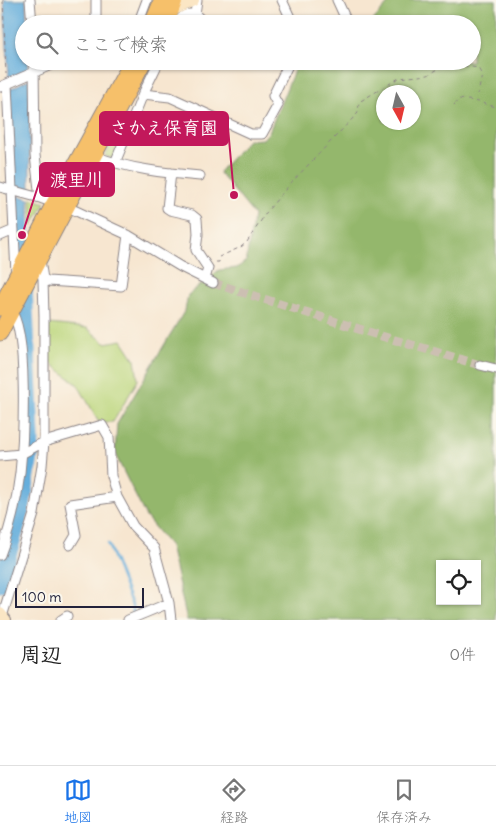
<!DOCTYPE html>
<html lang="ja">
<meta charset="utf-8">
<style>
:root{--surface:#fff;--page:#f2f2f2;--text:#222;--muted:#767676;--line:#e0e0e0;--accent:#1a73e8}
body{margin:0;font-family:Delius,"Klee One",sans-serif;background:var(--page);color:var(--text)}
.controls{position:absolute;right:15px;bottom:15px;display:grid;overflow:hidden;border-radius:0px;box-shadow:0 1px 4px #0004}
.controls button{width:45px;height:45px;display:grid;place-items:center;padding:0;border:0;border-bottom:1px solid var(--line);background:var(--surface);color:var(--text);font:25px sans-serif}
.compass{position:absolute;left:376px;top:85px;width:45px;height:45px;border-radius:50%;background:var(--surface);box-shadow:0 1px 4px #0004;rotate:172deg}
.scale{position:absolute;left:15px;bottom:12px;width:129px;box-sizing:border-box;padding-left:5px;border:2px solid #22223b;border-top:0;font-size:14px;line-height:18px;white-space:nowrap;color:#22223b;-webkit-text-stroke:4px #fbf7ec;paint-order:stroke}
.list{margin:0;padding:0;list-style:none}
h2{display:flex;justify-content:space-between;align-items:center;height:65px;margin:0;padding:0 20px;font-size:21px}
h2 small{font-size:16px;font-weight:400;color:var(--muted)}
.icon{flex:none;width:28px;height:28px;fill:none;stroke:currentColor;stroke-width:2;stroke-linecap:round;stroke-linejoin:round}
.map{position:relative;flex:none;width:496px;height:620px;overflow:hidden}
.search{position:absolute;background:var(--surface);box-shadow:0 1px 4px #0004;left:15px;right:15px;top:15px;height:55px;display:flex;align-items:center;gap:12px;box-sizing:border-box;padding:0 18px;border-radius:28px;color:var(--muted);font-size:19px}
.sheet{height:145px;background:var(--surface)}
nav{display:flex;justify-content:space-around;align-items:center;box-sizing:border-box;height:70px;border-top:1px solid var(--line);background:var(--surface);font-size:14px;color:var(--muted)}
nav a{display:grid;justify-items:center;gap:2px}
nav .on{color:var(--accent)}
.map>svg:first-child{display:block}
.green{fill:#bbd67c;stroke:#6e7c5c}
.forest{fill:#94b76c;stroke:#5b6c54;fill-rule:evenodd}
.water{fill:#65aedc;stroke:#44688c}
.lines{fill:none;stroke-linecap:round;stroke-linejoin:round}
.stream{stroke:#65aedc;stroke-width:2.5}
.river{stroke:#65aedc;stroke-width:15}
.street-tunnel{stroke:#ccbfb2;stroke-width:9;stroke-dasharray:9 4.5;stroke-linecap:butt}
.street-casing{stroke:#8c8486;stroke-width:11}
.secondary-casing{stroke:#8c8486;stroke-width:14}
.highway-casing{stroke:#8c8486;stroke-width:17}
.path{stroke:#8c8486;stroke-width:1;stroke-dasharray:4 4;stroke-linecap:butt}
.street{stroke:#fff;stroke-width:9}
.secondary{stroke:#fbe6c4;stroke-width:12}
.highway{stroke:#f6c06b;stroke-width:15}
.leader{fill:none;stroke:#c2185b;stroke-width:2}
.callout-dot{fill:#c2185b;stroke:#fbf7ec;stroke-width:2}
.callout{fill:#c2185b;stroke:#c2185b;stroke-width:2}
.callout-label{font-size:18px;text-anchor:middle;font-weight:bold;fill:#fff}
</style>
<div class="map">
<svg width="496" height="620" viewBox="0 0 496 620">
<rect width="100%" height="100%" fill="#fbf7ec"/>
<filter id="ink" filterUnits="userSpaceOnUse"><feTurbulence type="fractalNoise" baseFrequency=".02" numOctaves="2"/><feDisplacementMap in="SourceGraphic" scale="10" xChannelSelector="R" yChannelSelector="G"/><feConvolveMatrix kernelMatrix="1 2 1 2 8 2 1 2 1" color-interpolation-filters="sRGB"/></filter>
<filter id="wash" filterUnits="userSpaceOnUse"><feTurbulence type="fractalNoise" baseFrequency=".0096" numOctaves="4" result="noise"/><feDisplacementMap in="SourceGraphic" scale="20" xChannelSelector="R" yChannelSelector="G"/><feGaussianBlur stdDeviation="1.12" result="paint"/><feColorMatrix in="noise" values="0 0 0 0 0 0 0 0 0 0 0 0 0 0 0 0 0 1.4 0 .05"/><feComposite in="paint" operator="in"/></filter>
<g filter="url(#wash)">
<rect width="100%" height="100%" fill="#f7e6d0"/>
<path class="green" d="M115,136L122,138L114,159L105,156Z
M31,198L45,203L32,226Z
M49,324L87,328L105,343L122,340L135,360L138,380L113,422H99L78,385L48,361Z"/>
<path class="forest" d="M391,0H496V620H187L170,546L146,517L115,454L117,424L185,310L188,295L219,270L237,268L246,261L254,215L219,172L248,140L263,139L269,132L295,68L309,61H472V24H370ZM384,92H414V122H384ZM440,564H477V601H440Z"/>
<path class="water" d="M4,0H26L27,24H24V61H28L29,68L9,78Z
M29,79L30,190L15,186L10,89Z
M17,195L29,199V229L20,245Z"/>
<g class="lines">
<path class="stream" d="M108,544L133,608V616"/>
<path class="river" d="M0,585L22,512L31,457L32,437L22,221"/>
</g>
</g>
<g filter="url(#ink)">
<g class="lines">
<path class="street-tunnel" d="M213,283L378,335L480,365"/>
<defs>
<path id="street" d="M30,0L32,24
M197,0L195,14L202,21L207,24
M282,0L293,24
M337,0L348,24
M96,24V0
M138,24L147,0
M177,24C181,16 187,13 195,14
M34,61L35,155L40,198
M7,84L16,274
M0,87L60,61
M143,94L170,97L251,134H262L278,105L273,96L288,65L281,61
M95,156C128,169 165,173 200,176
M115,163L143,94L159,61
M171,173L167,208L170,210L192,215L197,219L198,234L196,250L208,268L205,279
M0,187L40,198L74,210L128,235L181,267L213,283
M0,236L14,230
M43,279L48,281L121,286L128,235
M480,365L496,369
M0,456L21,454L44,442L102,425L109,437L111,476L117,497L133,526L154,548L169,603L171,620
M70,545L76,535L70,504L117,497
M0,555C10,529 17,500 20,473C23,444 29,328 10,310
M1,620L34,514L42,466L44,442V317L43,279L40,260
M61,620L67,616
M128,620L169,603"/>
<path id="secondary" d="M166,13L193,0
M0,614L5,620"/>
<path id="highway" d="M152,24L162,0
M166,24L175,0
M0,308L54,203L132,61
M0,333L144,61"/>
</defs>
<use href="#street" class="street-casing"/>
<use href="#secondary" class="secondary-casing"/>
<use href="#highway" class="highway-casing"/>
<path class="path" d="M3,0L6,74
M454,105L459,99L475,101L496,107
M216,262H219V257L241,247L247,242L268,210L290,184L358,113L359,102L399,78L428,75L445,65H458L478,68L482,75L478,94"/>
<use href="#street" class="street"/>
<use href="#secondary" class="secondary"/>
<use href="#highway" class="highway"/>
</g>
</g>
<path class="leader" d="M234 195L228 128M22 235L40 180"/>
<g class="callout-dot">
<circle cx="234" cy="195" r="5"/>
<circle cx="22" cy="235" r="5"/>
</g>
<g class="callout">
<rect x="100" y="112" width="128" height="33" rx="5"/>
<rect x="40" y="163" width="74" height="33" rx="5"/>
</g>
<g class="callout-label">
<text x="164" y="134">さかえ保育園</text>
<text x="77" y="186">渡里川</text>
</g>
</svg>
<div class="controls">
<button><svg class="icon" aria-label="locate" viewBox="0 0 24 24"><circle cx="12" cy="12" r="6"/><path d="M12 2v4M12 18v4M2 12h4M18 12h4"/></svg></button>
</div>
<svg class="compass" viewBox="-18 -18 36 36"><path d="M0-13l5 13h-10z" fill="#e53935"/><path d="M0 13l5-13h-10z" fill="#767676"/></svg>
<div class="scale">100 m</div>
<div class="search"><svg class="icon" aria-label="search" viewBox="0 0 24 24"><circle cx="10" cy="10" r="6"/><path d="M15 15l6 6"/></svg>ここで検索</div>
</div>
<section class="sheet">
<h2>周辺<small>0件</small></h2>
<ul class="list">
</ul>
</section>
<nav>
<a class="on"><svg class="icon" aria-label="map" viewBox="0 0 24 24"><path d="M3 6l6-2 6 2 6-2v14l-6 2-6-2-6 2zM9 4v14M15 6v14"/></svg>地図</a>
<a><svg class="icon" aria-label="directions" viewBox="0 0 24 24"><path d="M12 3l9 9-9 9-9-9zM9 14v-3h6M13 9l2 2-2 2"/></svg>経路</a>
<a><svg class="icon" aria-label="saved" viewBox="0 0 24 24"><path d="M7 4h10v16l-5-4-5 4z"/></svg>保存済み</a>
</nav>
